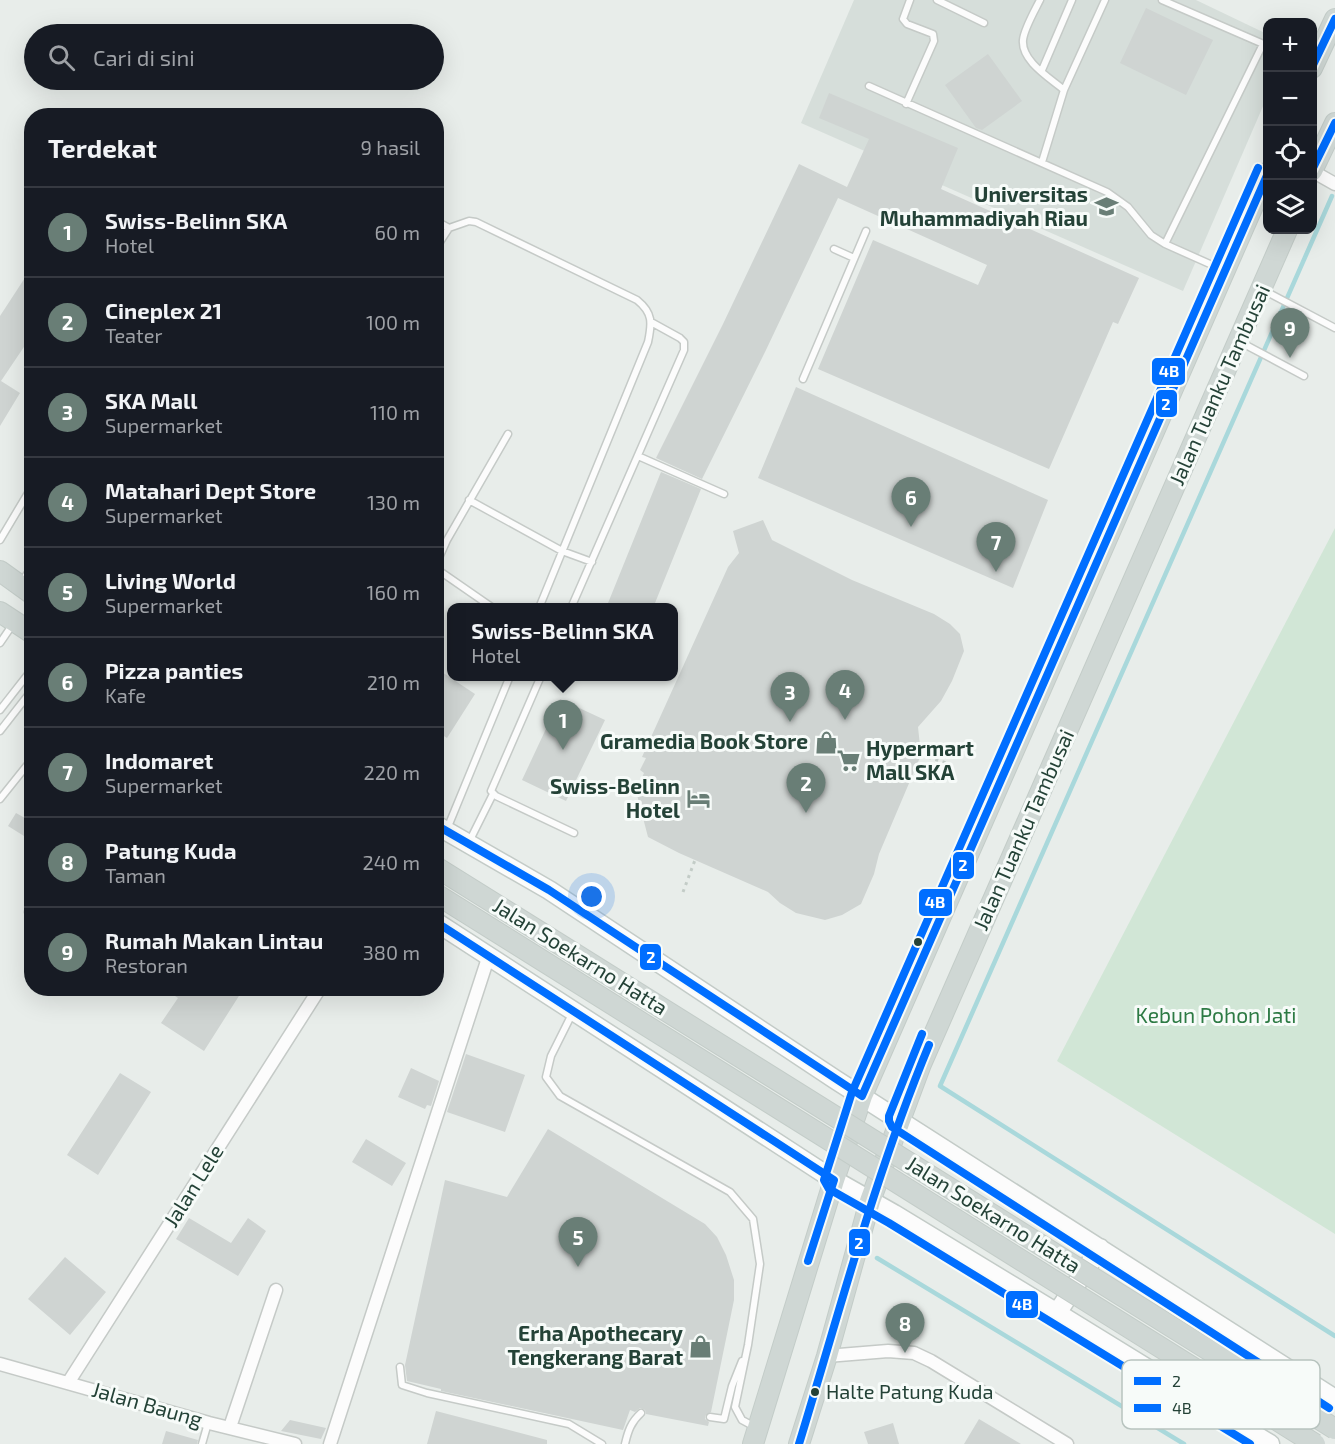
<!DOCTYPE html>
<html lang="id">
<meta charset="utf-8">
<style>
:root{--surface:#171b24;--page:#242831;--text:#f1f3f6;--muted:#9ea1a6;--line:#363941;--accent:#697e76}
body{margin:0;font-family:"Exo 2",sans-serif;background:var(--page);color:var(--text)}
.controls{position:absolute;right:18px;top:18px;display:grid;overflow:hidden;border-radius:12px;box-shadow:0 6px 24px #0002}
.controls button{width:54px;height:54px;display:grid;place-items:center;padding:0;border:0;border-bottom:2px solid var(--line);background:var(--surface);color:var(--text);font:30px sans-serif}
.you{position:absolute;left:592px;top:897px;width:21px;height:21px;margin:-15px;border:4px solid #fff;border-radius:50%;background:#1a73e8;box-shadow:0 0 0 9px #1a73e833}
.badge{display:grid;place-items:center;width:39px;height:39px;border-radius:50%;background:var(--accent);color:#fff;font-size:20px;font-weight:700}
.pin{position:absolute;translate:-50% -50px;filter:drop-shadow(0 2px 3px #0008)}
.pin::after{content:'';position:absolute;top:32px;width:21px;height:18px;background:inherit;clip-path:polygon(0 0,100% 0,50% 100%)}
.popup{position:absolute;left:447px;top:603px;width:231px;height:78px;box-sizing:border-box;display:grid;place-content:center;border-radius:12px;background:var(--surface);filter:drop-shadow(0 2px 4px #0005);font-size:20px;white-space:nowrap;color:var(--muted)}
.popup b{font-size:22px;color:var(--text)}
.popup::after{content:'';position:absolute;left:50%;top:100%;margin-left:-12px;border:12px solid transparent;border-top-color:var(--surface)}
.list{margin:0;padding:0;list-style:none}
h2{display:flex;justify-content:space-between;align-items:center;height:78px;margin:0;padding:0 24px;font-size:26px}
h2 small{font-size:20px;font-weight:400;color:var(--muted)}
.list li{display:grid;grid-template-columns:39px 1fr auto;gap:18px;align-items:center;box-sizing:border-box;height:90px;padding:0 24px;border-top:2px solid var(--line)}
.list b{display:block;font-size:22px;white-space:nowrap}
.list p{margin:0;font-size:20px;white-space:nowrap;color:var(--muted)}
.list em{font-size:20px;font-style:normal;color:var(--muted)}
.icon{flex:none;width:33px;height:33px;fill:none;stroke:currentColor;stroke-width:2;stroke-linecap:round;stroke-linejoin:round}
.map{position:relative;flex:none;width:1335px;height:1444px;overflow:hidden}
.search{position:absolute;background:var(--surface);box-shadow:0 6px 24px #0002;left:24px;top:24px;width:420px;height:66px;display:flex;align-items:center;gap:15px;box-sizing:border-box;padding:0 21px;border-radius:33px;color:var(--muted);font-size:22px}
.panel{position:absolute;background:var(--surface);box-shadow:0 6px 24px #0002;left:24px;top:108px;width:420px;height:888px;border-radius:24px}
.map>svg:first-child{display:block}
.built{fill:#d6deda}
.green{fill:#d1e6d6}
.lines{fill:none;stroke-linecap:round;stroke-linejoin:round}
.stream{stroke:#a9d8db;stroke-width:4.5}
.building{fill:#cfd4d2}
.lane-casing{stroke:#c5cac7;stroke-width:9}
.street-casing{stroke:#c5cac7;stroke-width:15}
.secondary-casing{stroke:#c3cbc7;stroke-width:21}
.primary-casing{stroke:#c3ccc8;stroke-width:22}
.path{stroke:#c3ccc7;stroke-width:3;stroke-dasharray:3 4.5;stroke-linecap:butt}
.lane{stroke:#fcfcfc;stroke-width:6}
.street{stroke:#fcfcfc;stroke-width:12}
.secondary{stroke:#fcfcfc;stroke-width:18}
.primary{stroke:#cfd7d4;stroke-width:20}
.primary-bridge-casing{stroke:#c3ccc8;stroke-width:22;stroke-linecap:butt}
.primary-bridge{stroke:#cfd7d4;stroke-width:20}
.bus-1-casing{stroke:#f7fbf9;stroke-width:12}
.bus-2-casing{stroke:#f7fbf9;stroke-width:12}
.bus-1{stroke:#006eff;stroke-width:8}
.bus-2{stroke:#006eff;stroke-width:8}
.bus-dot{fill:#244237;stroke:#f7fbf9;stroke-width:2}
.labels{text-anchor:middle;stroke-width:6;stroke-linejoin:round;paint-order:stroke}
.bus-label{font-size:20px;fill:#244237;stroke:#f7fbf9;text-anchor:start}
.poi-label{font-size:21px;font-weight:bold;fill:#244237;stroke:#f7fbf9;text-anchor:end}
.street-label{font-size:21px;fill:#244237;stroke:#f7fbf9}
.park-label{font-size:21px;fill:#2d7a44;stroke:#f7fbf9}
.key{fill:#f7fbf9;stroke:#b8c4bf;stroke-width:1.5}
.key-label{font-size:16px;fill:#244237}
.line-badge{stroke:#f7fbf9;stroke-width:2}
.badge-label{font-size:16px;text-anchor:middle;font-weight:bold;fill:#fff}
</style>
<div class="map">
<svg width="1335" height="1444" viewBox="0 0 1335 1444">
<rect width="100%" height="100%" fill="#e8edea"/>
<path class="built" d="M854,0H1196L1267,34V97L1183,291L801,123Z"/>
<path class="green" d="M1335,528V1234L1057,1061Z"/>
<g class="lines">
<path class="stream" d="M1332,196L940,1086L1335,1336
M877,1258L1184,1444"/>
</g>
<path class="building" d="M1146,8L1213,40L1186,95L1120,63Z
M988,54L1022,101L982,130L976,128L945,85Z
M829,93L958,148L941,189L1139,278L1118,324L1113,322L1049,469L818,369L873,240L978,285L987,265L838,198L766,350L702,479L656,458L723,324L799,164L847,187L869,139L819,118Z
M32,267V335L1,381L20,393L0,426V316Z
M796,387L1048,500L1013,588L758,478Z
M661,472L701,489L653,608H606Z
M763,520L772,540L852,580L934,614L950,624L960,634L964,651L952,681L941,701L918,727L921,755L879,854L874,874L861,904L842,915L825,920L796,913L780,903L768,892L679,853L648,837L636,791L644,773L640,770L646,758L642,757L728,567L739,553L733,531Z
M436,668L475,694L447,738L436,731Z
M560,699L605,720L566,801L522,780Z
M16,813L32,822V841L8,826Z
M163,988H244L204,1051L161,1023L178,998Z
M466,1054L525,1075L505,1132L447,1112Z
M411,1068L439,1081L431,1106L427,1105L425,1109L398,1097Z
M120,1073L151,1092L98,1175L67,1155Z
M548,1129L705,1224L717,1237L726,1255L734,1280V1300L711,1412L705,1416V1419L709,1422L708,1426L646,1414L645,1410L640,1408L635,1412L630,1410L623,1430L441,1391V1389L407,1381L405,1365L445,1180L507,1197Z
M366,1139L406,1163L392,1186L352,1162Z
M189,1218L231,1243L248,1218L266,1231L238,1276L176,1239Z
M65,1257L106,1292L70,1335L28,1299Z
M436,1411L547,1440V1444H427Z
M979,1419L1021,1444H964Z
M290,1420L326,1428L321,1439L281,1431Z
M893,1423L899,1444H868L864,1432Z
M166,1431L198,1440L197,1444H162Z"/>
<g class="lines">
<defs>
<path id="lane" d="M937,0L984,23
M1040,0C1035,10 1024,29 1023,40C1021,61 1050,78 1064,90
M1162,0L1268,46
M1042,70L1072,0
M869,86L1107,192L1128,207L1151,235L1165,244L1221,269
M906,104L934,41L933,34L907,24L903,19L910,0
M1042,162L1064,90L1105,0
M436,221L449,228L469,221L476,222L637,300C653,313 652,323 648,342L539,608
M1165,244L1263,44
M436,248L449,228
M834,249L854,258
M1265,291L1335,328
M1242,343L1304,376
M803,379L866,231
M638,456L724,494
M469,500L562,551L592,562
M0,540L31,488
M20,584L32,567
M493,608L441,572L438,567V560L447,540L508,434
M571,608L684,350V342L680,338L651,322
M0,643L13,624
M541,676L491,791L496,796L574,833
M0,710L32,669
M0,731L32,690
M0,799L32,759
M447,829L510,676
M469,842L493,794
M28,912L32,907
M572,1014L551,1056L546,1077L560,1096L730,1192L753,1219L760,1264L748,1345L735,1407L742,1420L755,1427
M400,1367L402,1385L427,1393L569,1424L602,1444
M710,1417L724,1419L732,1386L742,1361
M202,1444L208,1423
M625,1444C628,1431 631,1422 641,1413"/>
<path id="street" d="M1312,171L1335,184
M827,1356L888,1351L914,1353L931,1361L1067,1444
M0,1364L209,1423L295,1444
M68,1383L320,988
M230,1427L276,1290
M330,1444L489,955"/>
<path id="secondary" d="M436,825L549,890L836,1080L1335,1399
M436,922L834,1180L894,1214L1057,1313L1270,1444
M1057,1313L1100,1248"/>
<path id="primary" d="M1312,68L1335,19
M1312,171L1335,123
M0,571L32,594
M0,612L32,633
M753,1444L834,1180L862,1096L1268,172
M799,1444L827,1356L870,1201L921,1064L1287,230"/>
</defs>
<use href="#lane" class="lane-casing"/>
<use href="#street" class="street-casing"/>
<use href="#secondary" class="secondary-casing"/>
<use href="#primary" class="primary-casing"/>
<path class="path" d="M921,755L950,764
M683,892L695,860"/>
<use href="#lane" class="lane"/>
<use href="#street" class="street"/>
<use href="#secondary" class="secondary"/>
<use href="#primary" class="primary"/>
<defs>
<path id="primary-bridge" d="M436,867L1335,1429
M436,894L1315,1444"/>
</defs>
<use href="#primary-bridge" class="primary-bridge-casing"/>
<use href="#primary-bridge" class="primary-bridge"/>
<defs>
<path id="bus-1" d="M1312,67L1335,19
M1312,170L1335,123
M436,825L549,890L862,1096L1268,173
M436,922L834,1180L808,1261
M799,1444C840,1310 875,1175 929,1045"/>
<path id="bus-2" d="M922,1034L889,1116V1121L892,1127L1329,1408
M1250,1444L889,1223L829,1189L824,1180L852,1092L1258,168"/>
</defs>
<use href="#bus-1" class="bus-1-casing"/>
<use href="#bus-2" class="bus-2-casing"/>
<use href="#bus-1" class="bus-1"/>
<use href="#bus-2" class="bus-2"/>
</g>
<defs>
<symbol id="university-bare" viewBox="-9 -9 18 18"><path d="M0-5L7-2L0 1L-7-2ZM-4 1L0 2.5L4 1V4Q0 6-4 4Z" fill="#697e76" stroke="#f7fbf9" stroke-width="2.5" paint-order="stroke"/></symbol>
<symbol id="shop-bare" viewBox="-9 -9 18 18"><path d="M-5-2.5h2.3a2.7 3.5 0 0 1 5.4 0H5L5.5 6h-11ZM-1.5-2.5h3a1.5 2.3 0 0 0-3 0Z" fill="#697e76" stroke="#f7fbf9" stroke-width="2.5" paint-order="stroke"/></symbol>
<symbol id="supermarket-bare" viewBox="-9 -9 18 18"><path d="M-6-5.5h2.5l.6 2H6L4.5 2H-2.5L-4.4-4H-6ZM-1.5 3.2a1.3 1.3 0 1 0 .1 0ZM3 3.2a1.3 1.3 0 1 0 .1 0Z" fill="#697e76" stroke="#f7fbf9" stroke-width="2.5" paint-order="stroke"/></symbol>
<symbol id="hotel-bare" viewBox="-9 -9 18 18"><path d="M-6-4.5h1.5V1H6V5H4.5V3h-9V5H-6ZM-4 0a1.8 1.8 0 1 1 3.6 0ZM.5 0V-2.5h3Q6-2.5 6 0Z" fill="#697e76" stroke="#f7fbf9" stroke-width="2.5" paint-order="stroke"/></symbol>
</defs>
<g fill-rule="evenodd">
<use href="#university-bare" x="1090" y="190" width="33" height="33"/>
<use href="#shop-bare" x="810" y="726" width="33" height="33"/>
<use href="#supermarket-bare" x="832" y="744" width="33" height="33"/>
<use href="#hotel-bare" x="682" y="782" width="33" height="33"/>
<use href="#shop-bare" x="684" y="1330" width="33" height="33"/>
</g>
<g class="bus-dot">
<circle cx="918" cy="942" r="5"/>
<circle cx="815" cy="1392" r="5"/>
</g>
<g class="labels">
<g class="bus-label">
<text x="826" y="1399">Halte Patung Kuda</text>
</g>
<g class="poi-label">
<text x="1088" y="202">Universitas<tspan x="1088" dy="24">Muhammadiyah Riau</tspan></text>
<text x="808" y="749">Gramedia Book Store</text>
<text x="866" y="756" text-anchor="start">Hypermart<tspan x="866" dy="24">Mall SKA</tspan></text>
<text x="680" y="794">Swiss-Belinn<tspan x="680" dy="24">Hotel</tspan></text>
<text x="683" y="1341">Erha Apothecary<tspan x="683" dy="24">Tengkerang Barat</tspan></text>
</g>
<g class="street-label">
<text transform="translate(1220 385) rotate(-66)" y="7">Jalan Tuanku Tambusai</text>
<text transform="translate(1024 830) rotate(-66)" y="7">Jalan Tuanku Tambusai</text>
<text transform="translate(580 957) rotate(32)" y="7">Jalan Soekarno Hatta</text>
<text transform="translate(194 1186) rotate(-58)" y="7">Jalan Lele</text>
<text transform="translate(993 1215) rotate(32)" y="7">Jalan Soekarno Hatta</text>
<text transform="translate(147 1405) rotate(16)" y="7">Jalan Baung</text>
</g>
<g class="park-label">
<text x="1216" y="1023">Kebun Pohon Jati</text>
</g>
</g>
<rect x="1122" y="1360" width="198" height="69" rx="9" class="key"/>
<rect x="1134" y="1377" width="27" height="8" fill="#006eff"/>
<rect x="1134" y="1404" width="27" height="8" fill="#006eff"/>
<g class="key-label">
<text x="1172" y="1387">2</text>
<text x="1172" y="1414">4B</text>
</g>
<g class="line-badge">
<rect x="1151" y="357" width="35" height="29" rx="6" fill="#006eff"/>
<rect x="1155" y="389" width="23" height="29" rx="6" fill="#006eff"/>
<rect x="952" y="851" width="23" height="29" rx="6" fill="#006eff"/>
<rect x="918" y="888" width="35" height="29" rx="6" fill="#006eff"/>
<rect x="639" y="943" width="23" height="28" rx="6" fill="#006eff"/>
<rect x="848" y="1228" width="23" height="29" rx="6" fill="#006eff"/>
<rect x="1005" y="1290" width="34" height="29" rx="6" fill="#006eff"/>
</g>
<g class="badge-label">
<text x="1169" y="377">4B</text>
<text x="1166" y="410">2</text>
<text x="963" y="871">2</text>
<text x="935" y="908">4B</text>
<text x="651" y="963">2</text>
<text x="859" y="1249">2</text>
<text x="1022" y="1310">4B</text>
</g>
</svg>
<div class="controls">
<button>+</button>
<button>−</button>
<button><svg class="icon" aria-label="locate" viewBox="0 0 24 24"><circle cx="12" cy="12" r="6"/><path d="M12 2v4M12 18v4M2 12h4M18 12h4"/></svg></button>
<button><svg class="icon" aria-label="layers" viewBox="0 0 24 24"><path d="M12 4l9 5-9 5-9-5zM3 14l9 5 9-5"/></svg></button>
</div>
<div class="you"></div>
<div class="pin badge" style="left:563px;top:750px">1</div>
<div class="popup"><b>Swiss-Belinn SKA</b>Hotel</div>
<div class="pin badge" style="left:806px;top:813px">2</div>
<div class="pin badge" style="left:790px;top:722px">3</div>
<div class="pin badge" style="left:845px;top:720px">4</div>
<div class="pin badge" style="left:578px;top:1267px">5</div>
<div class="pin badge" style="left:911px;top:527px">6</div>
<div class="pin badge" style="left:996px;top:572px">7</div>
<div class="pin badge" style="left:905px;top:1353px">8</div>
<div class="pin badge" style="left:1290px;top:358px">9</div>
<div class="search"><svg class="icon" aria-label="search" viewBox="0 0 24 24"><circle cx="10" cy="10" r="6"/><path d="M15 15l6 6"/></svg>Cari di sini</div>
<section class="panel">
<h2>Terdekat<small>9 hasil</small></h2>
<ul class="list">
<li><span class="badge">1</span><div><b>Swiss-Belinn SKA</b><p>Hotel</p></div><em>60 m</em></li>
<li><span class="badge">2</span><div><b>Cineplex 21</b><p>Teater</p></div><em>100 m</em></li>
<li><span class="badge">3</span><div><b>SKA Mall</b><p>Supermarket</p></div><em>110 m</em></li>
<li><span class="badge">4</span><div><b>Matahari Dept Store</b><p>Supermarket</p></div><em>130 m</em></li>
<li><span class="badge">5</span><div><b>Living World</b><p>Supermarket</p></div><em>160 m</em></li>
<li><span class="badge">6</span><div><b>Pizza panties</b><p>Kafe</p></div><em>210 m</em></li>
<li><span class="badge">7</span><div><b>Indomaret</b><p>Supermarket</p></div><em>220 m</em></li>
<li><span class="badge">8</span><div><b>Patung Kuda</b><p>Taman</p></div><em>240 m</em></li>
<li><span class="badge">9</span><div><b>Rumah Makan Lintau</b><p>Restoran</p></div><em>380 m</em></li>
</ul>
</section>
</div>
